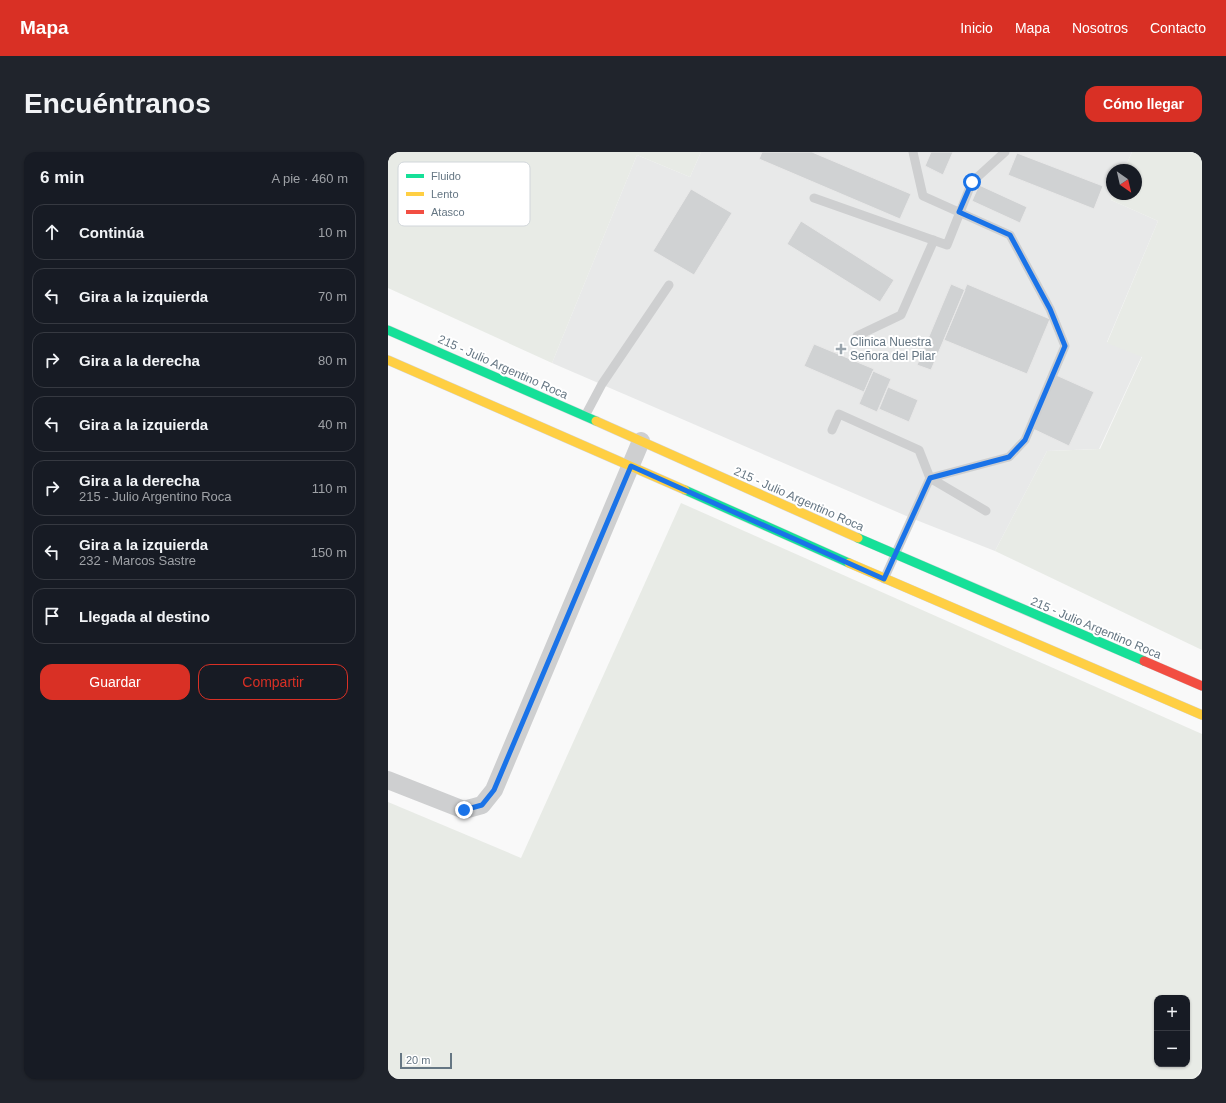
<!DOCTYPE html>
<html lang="es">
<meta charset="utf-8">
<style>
:root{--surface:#171b24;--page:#20242c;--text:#f1f3f6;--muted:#9ea1a6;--line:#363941;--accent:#d93025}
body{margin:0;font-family:Helvetica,sans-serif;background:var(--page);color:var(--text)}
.controls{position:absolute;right:12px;bottom:12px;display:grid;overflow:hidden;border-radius:8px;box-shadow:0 1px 3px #0004}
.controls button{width:36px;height:36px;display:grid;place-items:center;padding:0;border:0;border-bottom:1px solid var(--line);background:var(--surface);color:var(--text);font:20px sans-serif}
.compass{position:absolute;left:718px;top:12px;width:36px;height:36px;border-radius:50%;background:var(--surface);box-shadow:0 1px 3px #0004;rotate:146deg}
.scale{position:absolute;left:12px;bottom:10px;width:52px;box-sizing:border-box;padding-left:4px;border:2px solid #657683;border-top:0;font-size:11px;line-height:14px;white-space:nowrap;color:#657683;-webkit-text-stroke:3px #fff;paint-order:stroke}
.stop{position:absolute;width:12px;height:12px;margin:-9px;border:3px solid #1a73e8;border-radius:50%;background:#fff}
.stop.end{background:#1a73e8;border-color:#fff;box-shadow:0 1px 4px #0008}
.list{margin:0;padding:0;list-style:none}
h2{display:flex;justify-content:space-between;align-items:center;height:52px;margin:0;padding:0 16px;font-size:17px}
h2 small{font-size:13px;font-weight:400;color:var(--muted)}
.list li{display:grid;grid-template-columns:26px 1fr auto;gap:12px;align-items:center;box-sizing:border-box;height:56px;margin:0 8px 8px;padding:0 8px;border:1px solid var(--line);border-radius:12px}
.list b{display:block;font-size:15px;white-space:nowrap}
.list p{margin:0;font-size:13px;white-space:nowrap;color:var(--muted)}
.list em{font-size:13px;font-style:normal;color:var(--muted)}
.actions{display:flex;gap:8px;padding:12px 16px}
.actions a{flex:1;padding:9px 0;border:1px solid var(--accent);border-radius:12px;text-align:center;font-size:14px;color:var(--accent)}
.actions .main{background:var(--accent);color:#fff}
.icon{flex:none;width:22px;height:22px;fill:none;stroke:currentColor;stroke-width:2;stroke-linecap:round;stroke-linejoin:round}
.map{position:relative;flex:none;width:814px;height:927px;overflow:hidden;border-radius:12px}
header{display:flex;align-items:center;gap:24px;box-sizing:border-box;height:56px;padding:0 20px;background:var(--accent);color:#fff}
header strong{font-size:19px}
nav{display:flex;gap:22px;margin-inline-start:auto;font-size:14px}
.intro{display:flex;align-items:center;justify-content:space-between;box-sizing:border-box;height:96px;padding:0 24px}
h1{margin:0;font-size:28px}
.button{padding:10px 18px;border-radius:12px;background:var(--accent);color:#fff;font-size:14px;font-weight:700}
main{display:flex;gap:24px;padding:0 24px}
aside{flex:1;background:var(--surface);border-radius:12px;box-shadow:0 1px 3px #0004}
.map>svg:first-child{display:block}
.built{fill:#e8e9e9}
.green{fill:#e8ebe6;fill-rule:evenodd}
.building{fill:#d0d2d3;stroke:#e8e8e8}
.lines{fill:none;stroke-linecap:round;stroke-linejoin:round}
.fast-casing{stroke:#d5d6d7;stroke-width:10}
.slow-casing{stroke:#d5d6d7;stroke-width:10}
.jam-casing{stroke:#d5d6d7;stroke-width:10}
.lane{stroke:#cecfd0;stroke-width:9}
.street{stroke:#cecfd0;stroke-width:18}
.fast{stroke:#16e098;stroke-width:9}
.slow{stroke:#ffcf43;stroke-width:9}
.jam{stroke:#f24e42;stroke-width:9}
.route{stroke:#1a73e8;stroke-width:5}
.poi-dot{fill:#99a4ac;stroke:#fff;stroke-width:1.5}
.labels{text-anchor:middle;stroke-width:4;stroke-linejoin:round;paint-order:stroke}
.poi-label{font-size:12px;fill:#657683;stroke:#fff;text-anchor:start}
.street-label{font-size:12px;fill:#657683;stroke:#fff}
.key{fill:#fff;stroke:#d1d6da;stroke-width:1}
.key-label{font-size:11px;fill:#657683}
</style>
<header>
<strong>Mapa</strong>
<nav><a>Inicio</a><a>Mapa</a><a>Nosotros</a><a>Contacto</a></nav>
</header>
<div class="intro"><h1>Encuéntranos</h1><a class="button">Cómo llegar</a></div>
<main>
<aside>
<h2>6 min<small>A pie · 460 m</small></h2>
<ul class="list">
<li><svg class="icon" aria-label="ahead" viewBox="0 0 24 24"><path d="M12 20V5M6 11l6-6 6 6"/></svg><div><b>Continúa</b></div><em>10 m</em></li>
<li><svg class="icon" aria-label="left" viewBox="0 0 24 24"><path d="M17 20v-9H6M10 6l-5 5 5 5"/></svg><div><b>Gira a la izquierda</b></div><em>70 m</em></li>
<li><svg class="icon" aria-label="right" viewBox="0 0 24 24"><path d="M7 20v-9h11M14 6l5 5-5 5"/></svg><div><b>Gira a la derecha</b></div><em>80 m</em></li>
<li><svg class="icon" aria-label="left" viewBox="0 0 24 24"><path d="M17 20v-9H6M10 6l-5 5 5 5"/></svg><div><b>Gira a la izquierda</b></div><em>40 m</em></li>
<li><svg class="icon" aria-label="right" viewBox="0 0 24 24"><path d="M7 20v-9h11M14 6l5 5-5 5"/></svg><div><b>Gira a la derecha</b><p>215 - Julio Argentino Roca</p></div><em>110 m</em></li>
<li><svg class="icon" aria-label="left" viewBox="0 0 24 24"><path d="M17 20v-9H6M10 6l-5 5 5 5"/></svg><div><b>Gira a la izquierda</b><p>232 - Marcos Sastre</p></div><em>150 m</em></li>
<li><svg class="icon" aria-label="arrive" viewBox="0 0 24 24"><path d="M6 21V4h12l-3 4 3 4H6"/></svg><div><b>Llegada al destino</b></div></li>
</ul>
<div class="actions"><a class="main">Guardar</a><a>Compartir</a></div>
</aside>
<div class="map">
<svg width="814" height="927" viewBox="0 0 814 927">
<rect width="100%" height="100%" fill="#f9f9f9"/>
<path class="built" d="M313,0H744L736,18H724V42H725L723,48L770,69L719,190L754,204L711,297L659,299L607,399L523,366L164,211L249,3L302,25Z"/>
<path class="green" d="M0,0H313L302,25L249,3L164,211L0,136Z
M744,0H814V498L607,399L659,299L712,297L754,205L719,191L770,69L723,48L725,42H748V18H736Z
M293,351L814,582V915L808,927H0V650L133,706ZM769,846H799V912H769Z"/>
<path class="building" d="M374,0H424L523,42L512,67L371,7Z
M543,0H565L555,23L537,14Z
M629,1L715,34L706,57L620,23Z
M591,33L639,55L632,71L584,49Z
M303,37L344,61L306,123L265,99Z
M413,69L506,128L492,150L399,92Z
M563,132L577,138L543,218L529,213Z
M579,132L662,167L639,222L556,188Z
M426,192L486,217L476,240L416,214Z
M485,219L503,227L489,260L471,252Z
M668,223L706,240L681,294L643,276Z
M500,235L530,248L521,270L491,257Z"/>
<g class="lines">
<defs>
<path id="fast" d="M0,178L208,269
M297,338L461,411
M470,386L756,509"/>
<path id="slow" d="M0,208L297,338
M208,269L470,386
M461,411L814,563"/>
<path id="jam" d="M756,509L814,534"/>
</defs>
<use href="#fast" class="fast-casing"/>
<use href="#slow" class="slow-casing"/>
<use href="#jam" class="jam-casing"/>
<path class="lane" d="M426,46L559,93L584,30L617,0
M469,184L513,163L546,88
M197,264L214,232L281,133
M444,278L451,262L531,298L542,326L598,359
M496,427L542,326L621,305L637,288L677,194L662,157L622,83L535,44L525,0"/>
<path class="street" d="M0,628L76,658L94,653L106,638L253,289"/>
<use href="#fast" class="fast"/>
<use href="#slow" class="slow"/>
<use href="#jam" class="jam"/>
</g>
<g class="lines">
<path class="route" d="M76,658L94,653L106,638L243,314L496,427L542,326L621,305L637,288L677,194L662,157L622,83L571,60L584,30"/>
</g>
<path class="poi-dot" d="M451 191h4v4h4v4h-4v4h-4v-4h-4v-4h4z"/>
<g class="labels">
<g class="poi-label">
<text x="462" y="194">Clinica Nuestra<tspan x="462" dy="14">Señora del Pilar</tspan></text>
</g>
<g class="street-label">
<text transform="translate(115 215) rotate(24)" y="4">215 - Julio Argentino Roca</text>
<text transform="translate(411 347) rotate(24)" y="4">215 - Julio Argentino Roca</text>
<text transform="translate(708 476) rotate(23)" y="4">215 - Julio Argentino Roca</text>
</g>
</g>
<rect x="10" y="10" width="132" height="64" rx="6" class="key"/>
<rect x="18" y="22" width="18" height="4" fill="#16e098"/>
<rect x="18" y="40" width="18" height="4" fill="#ffcf43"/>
<rect x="18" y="58" width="18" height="4" fill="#f24e42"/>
<g class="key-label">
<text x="43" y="28">Fluido</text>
<text x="43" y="46">Lento</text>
<text x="43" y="64">Atasco</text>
</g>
</svg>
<div class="controls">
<button>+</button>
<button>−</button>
</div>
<svg class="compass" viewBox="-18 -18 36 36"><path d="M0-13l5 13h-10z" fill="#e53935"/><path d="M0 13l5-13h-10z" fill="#9ea1a6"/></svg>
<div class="scale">20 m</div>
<div class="stop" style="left:584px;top:30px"></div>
<div class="stop end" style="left:76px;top:658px"></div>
</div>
</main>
